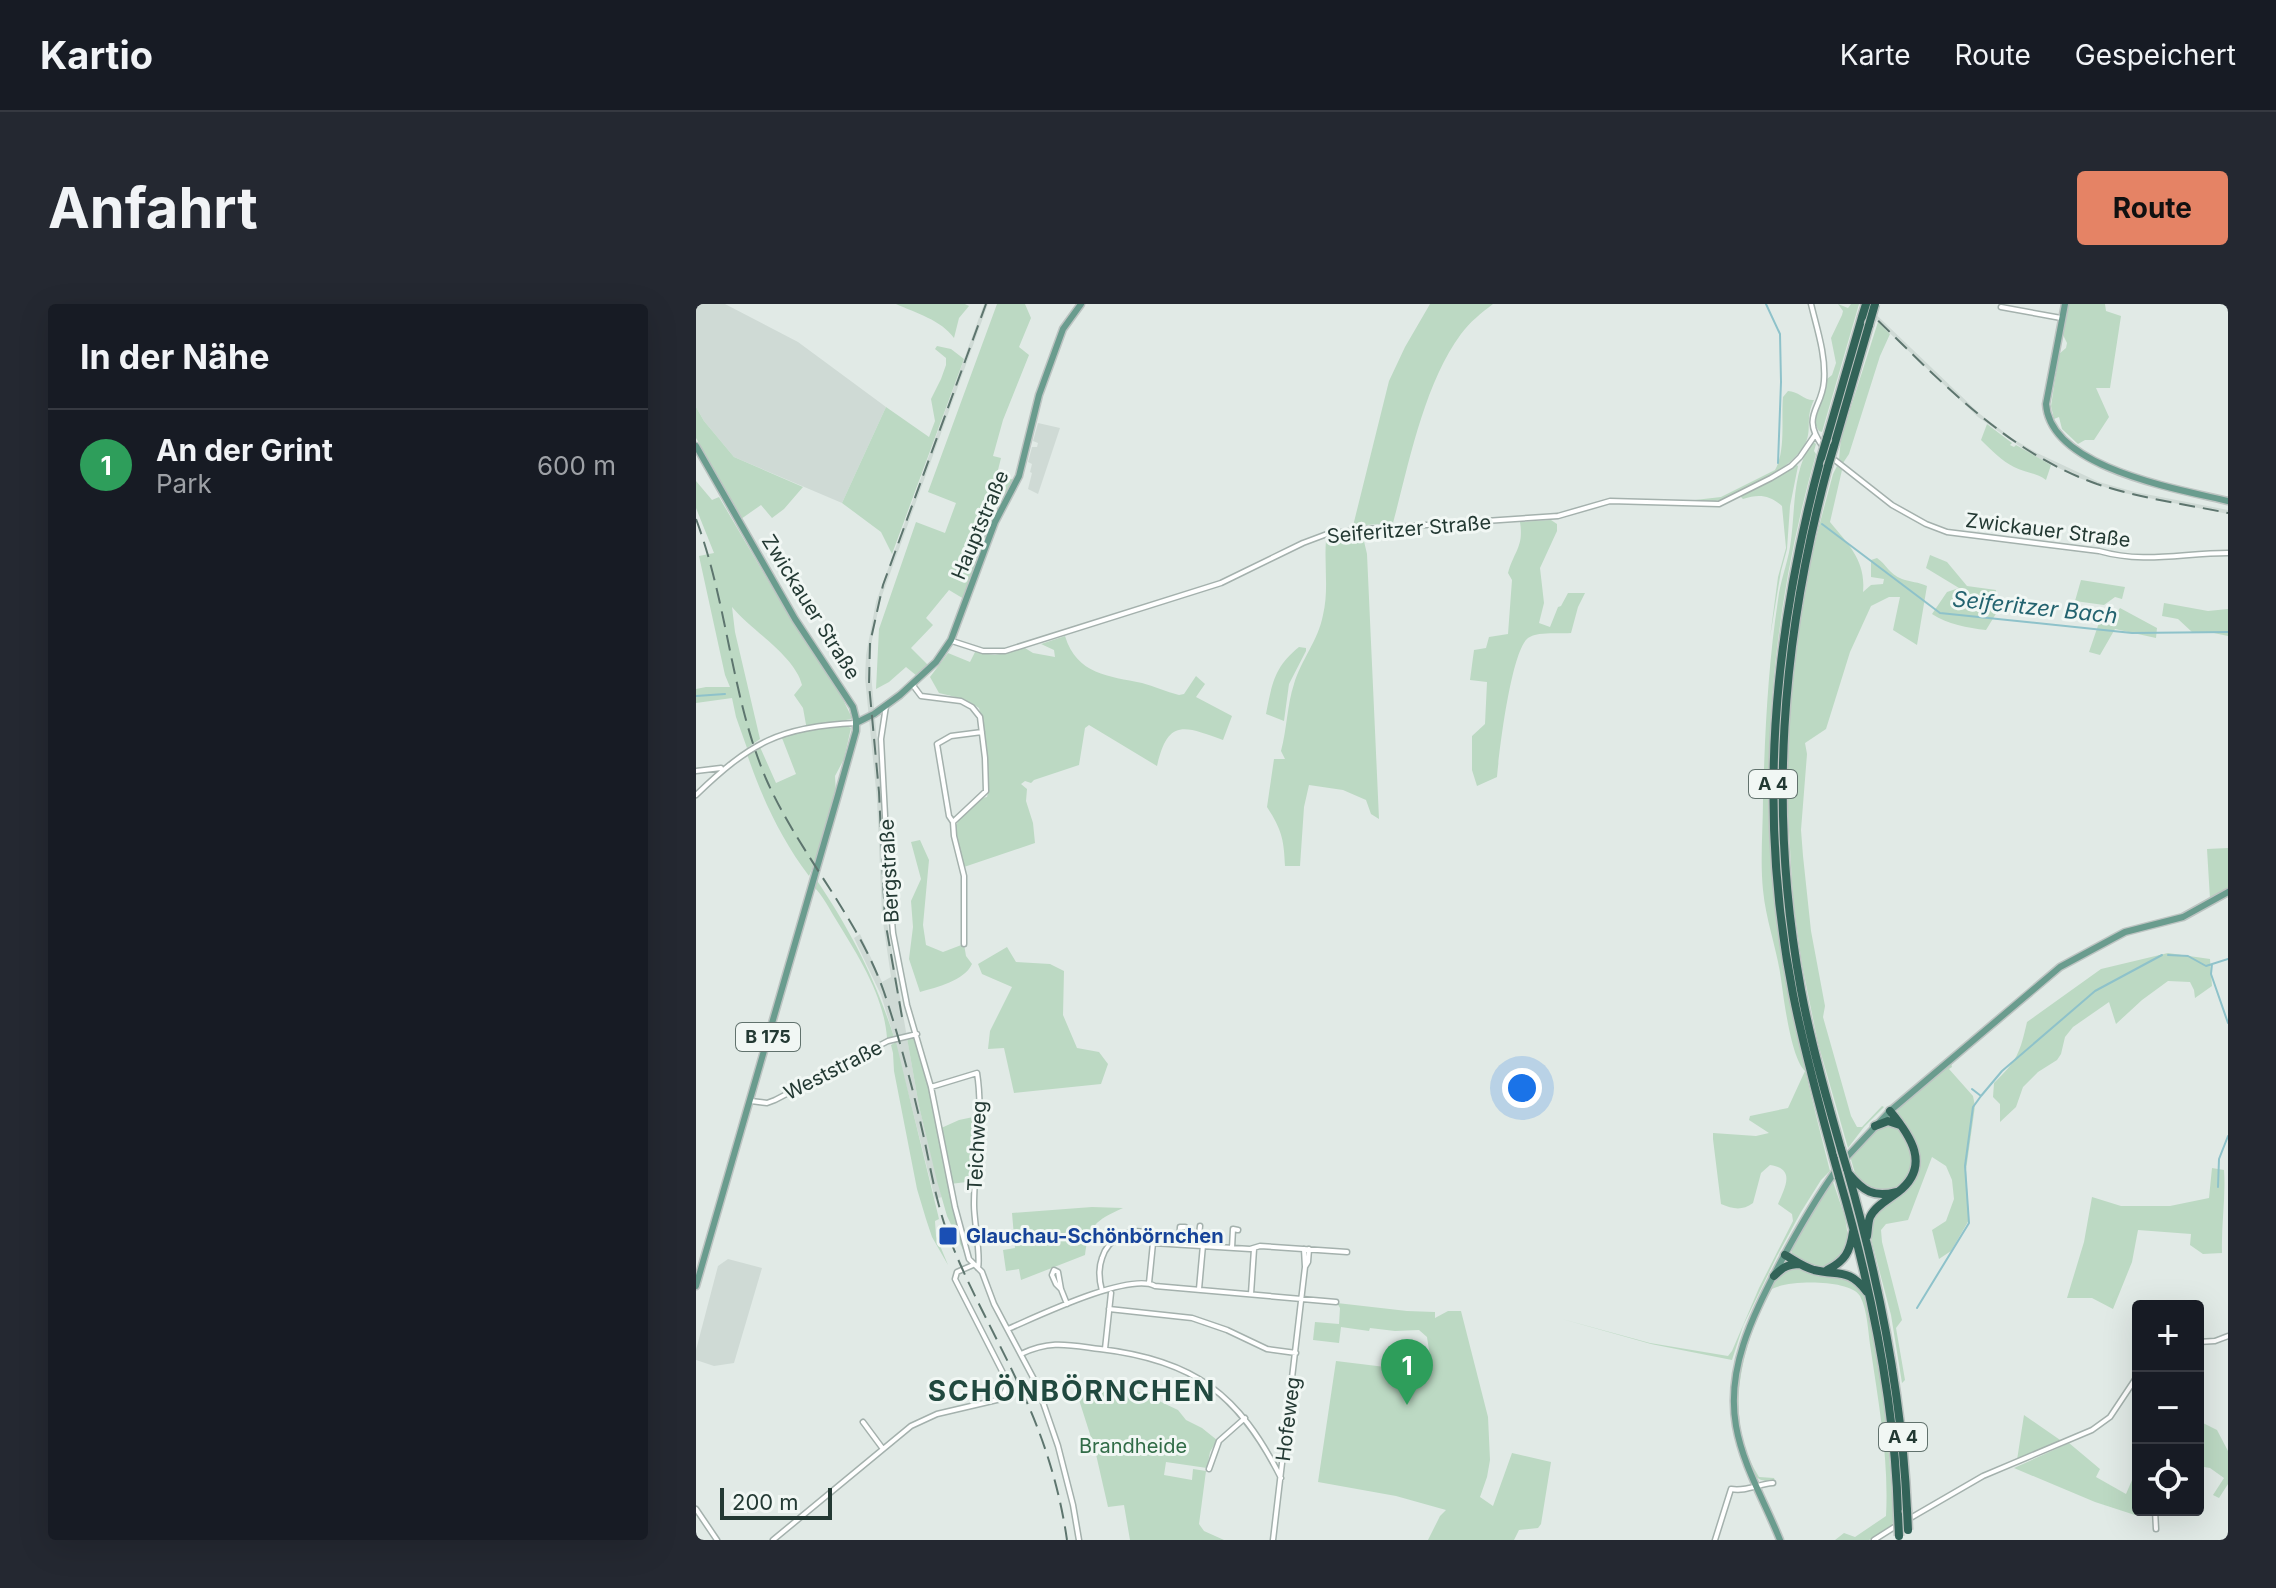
<!DOCTYPE html>
<html lang="de">
<meta charset="utf-8">
<style>
:root{--surface:#171b24;--page:#242831;--text:#f1f3f6;--muted:#9ea1a6;--line:#363941;--accent:#e58365}
body{margin:0;font-family:Inter,sans-serif;background:var(--page);color:var(--text)}
.controls{position:absolute;right:24px;bottom:24px;display:grid;overflow:hidden;border-radius:8px;box-shadow:0 8px 32px #0002}
.controls button{width:72px;height:72px;display:grid;place-items:center;padding:0;border:0;border-bottom:2px solid var(--line);background:var(--surface);color:var(--text);font:40px sans-serif}
.scale{position:absolute;left:24px;bottom:20px;width:112px;box-sizing:border-box;padding-left:8px;border:4px solid #233933;border-top:0;font-size:22px;line-height:28px;white-space:nowrap;color:#233933;-webkit-text-stroke:6px #f1f7f4;paint-order:stroke}
.you{position:absolute;left:826px;top:784px;width:28px;height:28px;margin:-20px;border:6px solid #fff;border-radius:50%;background:#1a73e8;box-shadow:0 0 0 12px #1a73e833}
.badge{display:grid;place-items:center;width:52px;height:52px;border-radius:50%;background:var(--accent);color:#fff;font-size:26px;font-weight:700}
.pin{position:absolute;translate:-50% -66px;filter:drop-shadow(0 2px 4px #0008)}
.pin::after{content:'';position:absolute;top:42px;width:28px;height:24px;background:inherit;clip-path:polygon(0 0,100% 0,50% 100%)}
.list{margin:0;padding:0;list-style:none}
h2{display:flex;justify-content:space-between;align-items:center;height:104px;margin:0;padding:0 32px;font-size:34px}
h2 small{font-size:26px;font-weight:400;color:var(--muted)}
.list li{display:grid;grid-template-columns:52px 1fr auto;gap:24px;align-items:center;box-sizing:border-box;height:112px;padding:0 32px;border-top:2px solid var(--line)}
.list b{display:block;font-size:30px;white-space:nowrap}
.list p{margin:0;font-size:26px;white-space:nowrap;color:var(--muted)}
.list em{font-size:26px;font-style:normal;color:var(--muted)}
.icon{flex:none;width:44px;height:44px;fill:none;stroke:currentColor;stroke-width:2;stroke-linecap:round;stroke-linejoin:round}
.map{position:relative;flex:none;width:1532px;height:1236px;overflow:hidden;border-radius:8px}
header{display:flex;align-items:center;gap:48px;box-sizing:border-box;height:112px;padding:0 40px;background:var(--surface);border-bottom:2px solid var(--line)}
header strong{font-size:38px}
nav{display:flex;gap:44px;margin-inline-start:auto;font-size:28px}
.intro{display:flex;align-items:center;justify-content:space-between;box-sizing:border-box;height:192px;padding:0 48px}
h1{margin:0;font-size:56px}
.button{padding:20px 36px;border-radius:8px;background:var(--accent);color:#111;font-size:28px;font-weight:700}
main{display:flex;gap:48px;padding:0 48px}
aside{flex:1;background:var(--surface);border-radius:8px;box-shadow:0 8px 32px #0002}
.map>svg:first-child{display:block}
.built{fill:#cfdad5}
.green{fill:#bcd9c3}
.lines{fill:none;stroke-linecap:round;stroke-linejoin:round}
.stream{stroke:#8ec2ca;stroke-width:2}
.minor-casing{stroke:#a4b1ad;stroke-width:7}
.major-casing{stroke:#bdc4c2;stroke-width:9}
.highway-casing{stroke:#bdc4c2;stroke-width:11}
.minor{stroke:#fff;stroke-width:4}
.major{stroke:#6a9c8e;stroke-width:6}
.highway{stroke:#326358;stroke-width:8}
.rail{stroke:#5d756e;stroke-width:2;stroke-dasharray:16 8;stroke-linecap:butt}
.highway-bridge-casing{stroke:#bdc4c2;stroke-width:11;stroke-linecap:butt}
.highway-bridge{stroke:#326358;stroke-width:8}
.transit-dot{fill:#1a4fb4;stroke:#f1f7f4;stroke-width:3}
.labels{text-anchor:middle;stroke-width:6;stroke-linejoin:round;paint-order:stroke}
.shield{fill:#f1f7f4;stroke:#61726d;stroke-width:2}
.shield-label{font-size:18px;font-weight:bold;fill:#233933}
.street-label{font-size:20px;fill:#233933;stroke:#f1f7f4}
.transit-label{font-size:20px;font-weight:bold;fill:#164399;stroke:#f1f7f4;text-anchor:start}
.park-label{font-size:20px;fill:#316c47;stroke:#f1f7f4}
.water-label{font-size:22px;font-style:italic;fill:#23636f;stroke:#f1f7f4}
.district-label{font-size:28px;font-weight:bold;letter-spacing:2px;fill:#21493f;stroke:#f1f7f4}
</style>
<header>
<strong>Kartio</strong>
<nav><a>Karte</a><a>Route</a><a>Gespeichert</a></nav>
</header>
<div class="intro"><h1>Anfahrt</h1><a class="button">Route</a></div>
<main>
<aside>
<h2>In der Nähe<small></small></h2>
<ul class="list">
<li><span class="badge" style="background:#2e9e5b">1</span><div><b>An der Grint</b><p>Park</p></div><em>600 m</em></li>
</ul>
</aside>
<div class="map">
<svg width="1532" height="1236" viewBox="0 0 1532 1236">
<rect width="100%" height="100%" fill="#e1eae6"/>
<path class="built" d="M0,0H29L102,38L190,103L146,199L38,153L8,117L0,103Z
M288,0H292L184,297L176,336L174,359L184,469L191,619L223,802L246,893L239,895L198,733L185,691L158,634L164,630L186,678L195,673L186,611L181,496L169,374L170,351L180,298Z
M1163,0H1169L1284,110L1317,135L1341,149L1403,178L1439,188L1532,206V210L1423,188L1383,174L1336,151L1282,113Z
M342,119L364,124L342,190L332,185L336,169L334,168L336,160L332,158L336,143H341L342,139L337,137Z
M32,955L66,964L38,1059L18,1062L0,1056V1046L22,962Z"/>
<path class="green" d="M200,0H269L273,2L263,14L258,34C245,16 220,9 200,0Z
M301,0H329L335,14L323,43L333,51L307,116L297,152L305,154L301,170L318,176L310,189L295,182L289,201L301,208L268,295L253,286L230,314L237,321L215,344L232,361L221,372L210,363L193,378L180,385L183,325L220,218L249,229L260,199L232,188Z
M734,0H797C785,9 774,18 765,30C728,80 713,159 697,219L657,222L693,77L709,43Z
M1142,0L1152,4L1155,0H1163L1126,128L1123,127L1119,120L1120,109L1128,90L1131,75L1136,71L1140,59L1135,34L1146,11L1147,7Z
M1373,0H1409L1410,7L1425,12L1414,84H1400L1413,113L1398,136H1389L1382,140L1366,125L1363,113L1358,115L1355,102L1363,50L1370,44L1371,39L1367,31Z
M1182,18L1194,30L1184,52L1153,150L1147,159L1143,155L1145,134Z
M241,42L255,45L268,55L196,250L185,228L146,199L190,103L233,133L239,117L235,95L245,75L250,61V54L239,45Z
M1092,87C1102,87 1109,97 1118,96C1109,114 1116,124 1110,138C1099,162 1054,186 1029,195C1018,198 1008,198 998,198L999,196L1025,193L1079,166C1090,147 1085,115 1087,93Z
M0,103L8,117L38,153L107,183L88,205L76,214L65,201L45,215L0,134Z
M1291,120L1316,139L1314,141L1318,143L1320,141L1355,161L1350,176C1339,168 1329,169 1318,163C1306,157 1295,146 1285,136Z
M1116,137L1120,140L1118,147L1120,150C1075,308 1060,477 1085,642C1096,718 1116,795 1134,867L1125,876L1105,908L1081,952L1047,1022L1036,1056L955,1040L866,1015L954,1039L1032,1052L1036,1047L1063,984L1097,917L1096,910L1082,900C1089,883 1100,865 1074,861L1065,869L1057,899C1046,907 1037,905 1025,900L1017,835V829L1060,832L1073,829L1053,816L1054,812L1092,804L1109,767C1095,754 1088,696 1085,675C1081,645 1070,617 1067,586C1064,556 1067,525 1067,495C1069,428 1072,362 1082,296C1084,278 1091,261 1094,243C1100,206 1095,171 1116,137Z
M1099,160L1102,162L1094,202L1091,245L1085,267L1074,333L1082,273L1090,244L1086,202C1073,191 1063,190 1047,195L1044,192Z
M1141,162L1146,166L1134,218C1153,241 1170,257 1167,288L1175,281L1187,280L1188,275L1175,273V256L1181,254C1190,260 1193,270 1206,275C1214,278 1223,278 1231,282L1221,341L1197,326L1204,293H1193L1175,302L1154,348L1130,425L1109,439L1111,450L1105,526L1107,552L1115,627L1129,702L1127,713L1155,812L1161,823H1166L1186,802L1188,803L1168,823L1152,844L1122,739L1106,661L1097,596L1092,509L1091,451L1097,367L1104,309L1117,245L1137,170Z
M0,177L16,196L23,193L77,285L141,383L155,412V415L150,416L151,422L155,424L148,455L139,472L140,490L122,551L113,572C85,535 66,494 51,450L64,443L80,479L100,470L86,434L111,426L107,404L98,391L106,381C99,352 55,326 36,303L39,328L64,435L51,444L40,413L36,394L0,399V385L10,383H34L29,371L3,252L18,249L0,204Z
M855,216L861,220V227L844,264L848,299L843,319L854,323L862,303L865,302L872,289H889L882,303L875,329C863,330 841,327 832,334C815,347 803,449 801,473L781,482L776,466V432L789,420L791,378L774,376L778,346L790,344L793,333L812,330L816,276L812,269C818,247 828,243 824,218Z
M662,229L667,233L671,250L683,515L675,510L670,496L647,486L613,481L608,503L604,562H589C588,536 586,526 571,503L578,455H589L585,447C591,425 591,401 598,380C605,356 622,337 627,311C633,286 628,261 630,236L635,232Z
M1234,251L1251,258L1271,282L1300,286L1301,308L1290,326C1272,324 1251,320 1236,310L1251,288L1263,284L1230,264Z
M1385,276L1429,283L1426,295L1419,293L1408,301L1379,297Z
M1468,299L1512,307L1532,305V332L1513,328H1496L1482,315L1466,312Z
M1424,304L1461,324L1460,334L1419,325L1404,351L1393,348L1407,307L1420,310Z
M369,332C381,371 413,372 446,379C458,382 470,388 483,391L488,390L500,372L509,380L500,393L536,412L527,436C488,422 472,414 461,462L393,421L389,424L383,461L338,476L335,479L329,477L325,480L331,485L330,497L337,519L339,539L268,563L259,524C264,512 278,495 291,493L293,485L288,426L283,404L268,395L243,389L234,373L252,349L274,358L279,348L299,351L329,344L337,349L359,353L358,346L345,340Z
M603,343L610,344V347L593,380L588,417L570,410C576,380 578,363 603,343Z
M224,536L233,556L227,621L230,641L247,648L268,640L270,652L276,660C268,677 241,683 224,688L213,655L217,623L215,597L225,575L215,538Z
M1532,544V584L1514,595L1511,545Z
M120,575C156,629 178,672 198,733L191,734C188,691 161,650 139,614C133,604 127,592 118,583Z
M311,643L320,658L354,660L368,667L367,711L381,744L403,748L412,760L405,780L318,789L308,744L292,745L294,727L316,683L286,670L282,660Z
M1472,649L1514,655L1516,682L1499,694L1498,686L1494,678L1472,677L1446,696L1420,720L1413,698L1377,723L1369,733L1365,750L1361,756L1342,768L1327,783L1320,803L1304,818V800L1297,793L1298,779C1321,757 1324,749 1331,718L1405,665Z
M211,734H219L243,825L263,816L282,812L279,877L254,880L269,950L251,912L241,877L223,802Z
M200,738L243,915L239,917L240,932L252,961L236,933L230,915L221,885L198,767L197,749L195,741Z
M1255,759L1256,763L1253,765L1277,792L1279,802L1270,866L1273,916L1255,947L1243,955L1236,926L1250,917L1258,895L1256,876L1250,862L1236,853L1212,916L1190,920L1185,926L1186,938L1206,1016L1200,1024L1209,1076L1206,1079L1195,1011L1174,931L1178,910C1198,896 1214,889 1219,864C1221,855 1223,847 1219,839C1215,826 1203,818 1201,805Z
M1188,820L1205,825C1209,832 1215,841 1216,849C1221,872 1203,886 1183,890L1161,876L1154,852L1170,833Z
M1516,864L1528,866C1530,894 1525,921 1526,949L1507,950L1494,941L1495,930L1442,926L1436,958L1417,1005L1396,994H1371L1388,938L1396,893L1425,902H1474L1513,894Z
M1136,875L1149,913L1153,940L1137,961C1121,965 1108,961 1096,949V945L1121,897Z
M396,903L427,904C399,917 393,921 389,951L325,976L323,965L310,967L307,946L319,944L316,909Z
M1095,962L1153,972L1169,990L1189,1101L1198,1214L1196,1222L1173,1236H1139L1148,1229L1159,1233L1190,1212C1193,1156 1183,1102 1175,1047C1172,1030 1172,1007 1164,992C1153,975 1092,976 1076,985C1045,1041 1026,1115 1063,1173L1078,1174L1079,1177C1057,1178 1058,1171 1051,1152C1043,1132 1038,1106 1040,1085C1043,1048 1064,983 1095,962Z
M641,999L711,1007L739,1008V1014L752,1007H765L792,1113L794,1156L791,1173L784,1193L797,1202L816,1149L855,1158L845,1220L842,1224L823,1226L818,1236H732L744,1212L750,1206L700,1192L622,1178L640,1057L722,1067L736,1066L731,1033L723,1026L699,1027L674,1024L673,1027L645,1023L643,1039L617,1036L619,1018L643,1020L644,1004Z
M378,1080H404L444,1088L482,1106L490,1116L506,1124L521,1136L514,1148L511,1164L470,1158L468,1171L496,1176L497,1165L510,1167L503,1220L508,1227L528,1236H434L428,1201L412,1203L399,1146Z
M1328,1111L1367,1138L1321,1156Z
M1505,1118L1521,1126L1532,1147V1180L1523,1194L1517,1191L1528,1174L1514,1164L1502,1162V1126Z
M1373,1139L1404,1165L1400,1173L1430,1190L1442,1162L1439,1211L1399,1198L1318,1164Z"/>
<g class="lines">
<path class="stream" d="M1070,0L1084,30L1085,78L1082,159
M1126,220L1244,309L1436,329L1532,328
M0,392L29,390
M1472,651L1492,652L1510,662L1532,655
M1516,660L1515,670L1532,719
M1276,785L1285,792
M1522,883L1523,855L1532,832
M1221,1004L1273,919L1269,862L1277,803L1285,792L1306,767L1399,687L1466,651"/>
<defs>
<path id="minor" d="M1115,0C1121,25 1130,51 1128,77C1126,106 1104,111 1127,143
M1305,3L1365,14
M1135,153L1196,201L1230,220L1251,228L1403,247C1449,260 1486,249 1532,249
M256,337L287,347H309L525,279L607,239L631,230L671,225L862,212L914,197L1023,200L1075,174L1095,162L1104,153L1119,131
M216,380L225,392L265,397L276,403L284,413L289,454L290,487L257,518L258,532L268,572V640
M190,402L185,435L192,569L197,629L211,701L235,783L259,903L273,955L286,968L298,1000L341,1081L362,1142L377,1201L383,1236
M0,467L25,464
M0,491C54,439 84,422 160,419
M257,518L253,512L241,440L255,432L286,428
M235,783L281,769C288,812 278,857 278,901C278,917 285,952 282,964
M55,797L71,799L79,796L192,737L221,730
M457,939L554,945L564,942L651,948
M483,940L484,923H489
M502,941L504,922
M536,944L537,925L542,926
M608,945L609,963
M453,979L457,939
M365,985L360,980L356,971L358,966L362,968L365,985L371,1000
M503,985L507,941
M406,987C403,976 402,965 406,954C412,934 436,921 455,931L457,939
M555,990L558,945
M413,1005L496,1014L531,1026L571,1045L600,1049
M312,1025C340,1013 433,968 459,982L640,998
M1502,1038L1519,1037L1532,1032
M409,1045L415,989
M325,1050C355,1036 372,1041 404,1045C498,1056 543,1090 585,1174
M167,1118L187,1145
M513,1165L523,1137L549,1114
M0,1205L21,1236
M1459,1206L1460,1225
M1211,1216L1287,1172L1396,1126L1414,1113L1442,1071
M77,1236L215,1122L241,1110L305,1095L310,1085L308,1071L259,975L261,968L277,961
M577,1236L609,963L612,958L613,945
M1019,1236L1035,1185C1050,1188 1062,1180 1077,1179
M1178,1236L1200,1222"/>
<path id="major" d="M1369,0L1350,100C1354,164 1482,185 1532,197
M0,142L99,315L157,403L160,415V427L142,491L0,982
M160,419L178,410L204,391L240,358L255,336L299,218L323,172L343,91L367,25L385,0
M1148,856L1194,807L1364,663L1429,628L1487,613L1532,588
M1084,1236C1069,1198 1047,1162 1040,1122C1030,1065 1056,1014 1081,965C1099,931 1118,897 1141,865"/>
<path id="highway" d="M1131,134L1166,13
M1138,142L1173,21
M1125,154C1077,333 1061,507 1097,690C1108,746 1123,800 1138,855
M1132,162C1085,338 1072,506 1105,686C1115,740 1130,793 1145,845
M1179,822L1192,817L1204,821
M1151,865C1183,977 1206,1090 1211,1206
M1153,870C1167,887 1178,894 1200,888
M1143,873C1175,983 1199,1096 1202,1211
M1171,932C1172,926 1172,918 1174,913C1179,902 1193,895 1202,888C1236,862 1214,831 1194,807
M1089,951C1098,956 1107,963 1118,966C1143,972 1153,964 1171,988
M1131,966C1149,957 1154,948 1157,928
M1078,972C1086,964 1091,960 1104,960"/>
</defs>
<use href="#minor" class="minor-casing"/>
<use href="#major" class="major-casing"/>
<use href="#highway" class="highway-casing"/>
<use href="#minor" class="minor"/>
<use href="#major" class="major"/>
<use href="#highway" class="highway"/>
<path class="rail" d="M1165,0C1237,69 1305,146 1401,180C1443,194 1488,200 1532,209
M0,215C32,300 35,394 71,477C104,551 162,613 188,688C204,736 217,785 228,834C235,867 241,902 253,933C274,988 304,1038 328,1092C349,1137 364,1187 371,1236
M206,713L189,616L183,488L173,380L174,339L187,281L290,0"/>
<defs>
<path id="highway-bridge" d="M1166,13L1170,0
M1173,21L1179,0
M1125,154L1131,134
M1132,162L1138,142
M1145,845L1151,865
M1138,855L1143,873
M1211,1206L1212,1226
M1202,1211L1203,1232"/>
</defs>
<use href="#highway-bridge" class="highway-bridge-casing"/>
<use href="#highway-bridge" class="highway-bridge"/>
</g>
<rect class="transit-dot" x="242" y="922" width="20" height="20" rx="4"/>
<g class="labels">
<g class="shield">
<rect x="1053" y="466" width="48" height="28" rx="6"/>
<rect x="40" y="719" width="64" height="28" rx="6"/>
<rect x="1183" y="1119" width="48" height="28" rx="6"/>
</g>
<g class="shield-label">
<text x="1077" y="486">A 4</text>
<text x="72" y="739">B 175</text>
<text x="1207" y="1139">A 4</text>
</g>
<g class="street-label">
<text transform="translate(284 221) rotate(-67)" y="7">Hauptstraße</text>
<text transform="translate(713 225) rotate(-5)" y="7">Seiferitzer Straße</text>
<text transform="translate(1352 226) rotate(7)" y="7">Zwickauer Straße</text>
<text transform="translate(115 303) rotate(58)" y="7">Zwickauer Straße</text>
<text transform="translate(193 567) rotate(-93)" y="7">Bergstraße</text>
<text transform="translate(137 766) rotate(-27)" y="7">Weststraße</text>
<text transform="translate(281 842) rotate(-87)" y="7">Teichweg</text>
<text transform="translate(592 1115) rotate(-83)" y="7">Hofeweg</text>
</g>
<g class="transit-label">
<text x="270" y="939">Glauchau-Schönbörnchen</text>
</g>
<g class="park-label">
<text x="437" y="1149">Brandheide</text>
</g>
<g class="water-label">
<text transform="translate(1339 303) rotate(6)" y="8">Seiferitzer Bach</text>
</g>
<g class="district-label">
<text x="376" y="1097">SCHÖNBÖRNCHEN</text>
</g>
</g>
</svg>
<div class="controls">
<button>+</button>
<button>−</button>
<button><svg class="icon" aria-label="locate" viewBox="0 0 24 24"><circle cx="12" cy="12" r="6"/><path d="M12 2v4M12 18v4M2 12h4M18 12h4"/></svg></button>
</div>
<div class="scale">200 m</div>
<div class="you"></div>
<div class="pin badge" style="left:711px;top:1101px;background:#2e9e5b">1</div>
</div>
</main>
